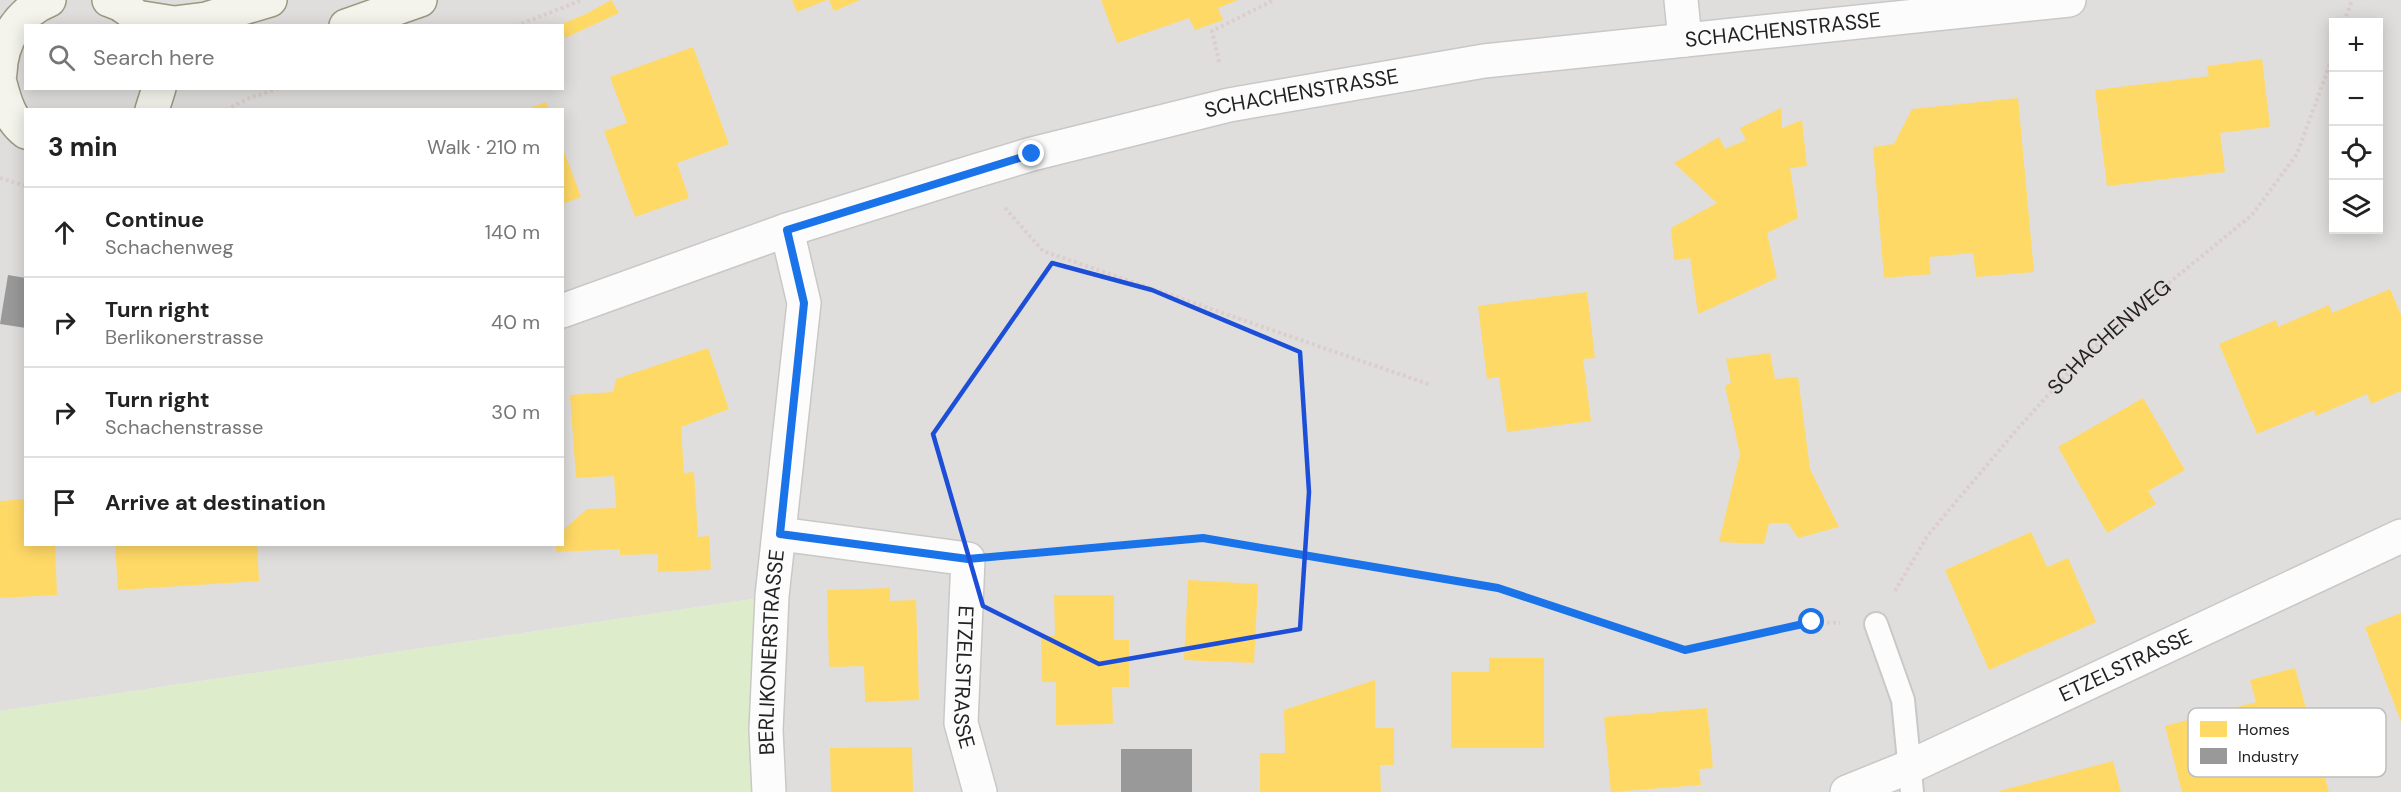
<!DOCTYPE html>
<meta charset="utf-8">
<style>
:root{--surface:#fff;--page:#f2f2f2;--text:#222;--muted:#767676;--line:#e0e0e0}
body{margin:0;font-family:"DM Sans",sans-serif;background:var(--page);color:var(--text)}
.controls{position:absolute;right:18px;top:18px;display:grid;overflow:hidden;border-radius:0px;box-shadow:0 3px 15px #0003}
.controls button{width:54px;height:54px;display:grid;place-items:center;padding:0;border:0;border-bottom:2px solid var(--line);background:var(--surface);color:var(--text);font:30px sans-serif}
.stop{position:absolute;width:18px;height:18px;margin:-14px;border:4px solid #1a73e8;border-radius:50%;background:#fff}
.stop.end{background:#1a73e8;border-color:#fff;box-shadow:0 2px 6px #0008}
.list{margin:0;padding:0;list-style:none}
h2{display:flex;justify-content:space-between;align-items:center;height:78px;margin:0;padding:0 24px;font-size:26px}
h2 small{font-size:20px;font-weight:400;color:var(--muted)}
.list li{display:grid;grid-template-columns:39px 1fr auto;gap:18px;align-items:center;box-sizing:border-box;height:90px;padding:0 24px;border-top:2px solid var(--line)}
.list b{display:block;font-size:22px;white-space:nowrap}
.list p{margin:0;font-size:20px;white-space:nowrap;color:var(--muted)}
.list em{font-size:20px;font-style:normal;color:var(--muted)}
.icon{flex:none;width:33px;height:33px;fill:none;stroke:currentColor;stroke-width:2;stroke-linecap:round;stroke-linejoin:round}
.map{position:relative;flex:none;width:2401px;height:792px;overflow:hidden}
.search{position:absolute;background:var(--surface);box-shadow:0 3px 15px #0003;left:24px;top:24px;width:540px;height:66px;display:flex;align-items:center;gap:15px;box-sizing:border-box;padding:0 21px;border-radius:0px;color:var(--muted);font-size:22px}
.panel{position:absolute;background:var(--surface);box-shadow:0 3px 15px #0003;left:24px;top:108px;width:540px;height:438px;border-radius:0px}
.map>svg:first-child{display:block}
.residential{fill:#dfdedc;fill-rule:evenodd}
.grass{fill:#ddeccb}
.homes{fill:#ffd966}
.industry{fill:#999}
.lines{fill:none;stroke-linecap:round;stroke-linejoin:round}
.service-casing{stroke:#c9c8c7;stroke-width:26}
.minor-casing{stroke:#c9c8c7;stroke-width:36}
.secondary-casing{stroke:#999a82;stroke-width:36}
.path{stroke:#dccecd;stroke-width:4;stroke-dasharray:3 3;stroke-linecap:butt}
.service{stroke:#fdfcfc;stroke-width:22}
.minor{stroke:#fdfcfc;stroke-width:33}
.secondary{stroke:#f4f4ed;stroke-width:33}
.route{stroke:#1a73e8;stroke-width:8}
.marked{fill:none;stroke:#1d4ed8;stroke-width:4.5;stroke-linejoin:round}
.labels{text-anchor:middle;stroke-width:6;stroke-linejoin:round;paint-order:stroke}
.street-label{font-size:21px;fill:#222;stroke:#fff}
.key{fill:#fff;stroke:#bdbdbd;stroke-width:1.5}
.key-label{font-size:16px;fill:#222}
</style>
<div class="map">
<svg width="2401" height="792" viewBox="0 0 2401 792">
<rect width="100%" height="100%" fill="#f0eeeb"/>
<path class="residential" d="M0,0H2401V792H774L772,596L0,711ZM2334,22H2378V230H2334ZM26,26H562V88H26ZM26,110H562V544H26Z"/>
<path class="grass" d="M772,596L769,792H0V711Z"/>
<path class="homes" d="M611,0L619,13L565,38L562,26H556L586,14Z
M792,0H827L797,12Z
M829,0H860L834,11Z
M1101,0H1238L1218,8L1223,20L1195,30L1189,18L1117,43Z
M693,47L729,144L677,163L689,198L635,217L604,131L627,123L610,77Z
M2262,59L2270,127L2220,133L2225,172L2107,186L2095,90L2209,76L2207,66Z
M2018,98L2034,272L1976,277L1973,253L1929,257L1931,274L1884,278L1873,147L1894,144L1912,109Z
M546,102L549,110H526V109Z
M1781,108L1782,128L1802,120L1807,166L1790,168L1798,218L1767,233L1777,278L1698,314L1690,258L1674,260L1671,228L1717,203L1674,163L1719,137L1725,149L1746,140L1740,128Z
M562,146L581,197L562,204Z
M2390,289L2401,315V391L2371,404L2367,394L2316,416L2314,410L2257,434L2219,344L2276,320L2278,327L2329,305L2332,313Z
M1587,292L1595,358L1583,359L1591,421L1507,432L1499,377L1487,379L1478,306Z
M708,348L729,409L681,427L684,473L694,472L698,537L709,536L711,570L658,572V554L620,555V549L556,552V544H562V531L587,509L616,508L614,476L576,478L570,395L613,392L616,379Z
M1770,353L1775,379L1798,377L1810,469L1839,527L1798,538L1788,523H1769L1764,544L1719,542L1740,454L1725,386L1731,383L1726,359Z
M2143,398L2185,470L2148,491L2156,504L2107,533L2058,447Z
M26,499V544H55L57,595L0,598V501Z
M2031,532L2047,567L2068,558L2096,622L1989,670L1945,570Z
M115,544H257L259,581L118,590Z
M1188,580L1258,584L1254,663L1184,660Z
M890,588V601L916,600L919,700L865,702L864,666L829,667L827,590Z
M1054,595H1114V640H1129V687H1112L1113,724L1056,725V682H1042L1041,636H1055Z
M2401,613V722L2365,627Z
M1489,658H1544V748H1451V672H1489Z
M2295,668L2329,792H2182L2165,726L2256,702L2250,680Z
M1375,680V728H1394V765H1380L1381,792H1260V753H1285L1284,710Z
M1707,708L1713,768L1699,769L1701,785L1611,792L1604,717Z
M912,747L913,792H831L830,748Z
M2113,761L2121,792H1999V791Z"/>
<path class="industry" d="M8,275L26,278V328L0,324Z
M1121,749H1192V792H1121Z"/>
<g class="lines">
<defs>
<path id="service" d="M1876,624L1903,700L1912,792"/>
<g id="minor">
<path d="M1681,0L1685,40"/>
<path id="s2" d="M562,311L787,230L972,172L1032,154L1229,105L1484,61L2069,0"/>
<path id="s3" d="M780,534L968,559L961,723L980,792"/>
<path id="s4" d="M769,792L766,730L772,596L804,303L787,230"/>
<path id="s5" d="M1847,792L1909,767L2401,536"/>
</g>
<path id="secondary" d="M109,0C123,4 135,14 143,26
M136,17L174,23L206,19L270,0
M346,26L420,0
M0,73C1,41 19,12 49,0
M0,83C5,102 10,120 26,132
M152,110L159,88"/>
</defs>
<use href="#service" class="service-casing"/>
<use href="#minor" class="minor-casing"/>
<use href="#secondary" class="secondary-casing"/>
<g class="path">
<path d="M2344,22L2352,0"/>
<path d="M516,26L582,0"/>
<path d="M1219,62L1212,31L1274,0"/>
<path d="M226,110L247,99L279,88"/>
<path d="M0,178L26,186"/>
<path d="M1005,208L1043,251L1431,385"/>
<path d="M1011,555L1203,538L1498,588L1685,650L1812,622L1840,623"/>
<path id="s1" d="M1895,591L1928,535L2019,427L2082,358L2131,314L2252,215L2297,154L2334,53"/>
</g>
<use href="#service" class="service"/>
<use href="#minor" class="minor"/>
<use href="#secondary" class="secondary"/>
</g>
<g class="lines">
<path class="route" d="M1032,154L787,230L804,303L780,534L968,559L1203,538L1498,588L1685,650L1812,622"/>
</g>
<path class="marked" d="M1052,263L1152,290L1300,352L1309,492L1300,629L1099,664L983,606L933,434Z"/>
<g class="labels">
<g class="street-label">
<text dy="7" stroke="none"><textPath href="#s2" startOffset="1258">SCHACHENSTRASSE</textPath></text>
<text dy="7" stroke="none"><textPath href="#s2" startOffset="772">SCHACHENSTRASSE</textPath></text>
<text dy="7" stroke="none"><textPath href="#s1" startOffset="334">SCHACHENWEG</textPath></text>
<text dy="7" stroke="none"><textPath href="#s4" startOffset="140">BERLIKONERSTRASSE</textPath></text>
<text dy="7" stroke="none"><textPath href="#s5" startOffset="306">ETZELSTRASSE</textPath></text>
<text dy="7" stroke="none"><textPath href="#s3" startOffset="308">ETZELSTRASSE</textPath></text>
</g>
</g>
<rect x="2188" y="708" width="198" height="69" rx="9" class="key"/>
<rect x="2200" y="721" width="27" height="16" fill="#ffd966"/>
<rect x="2200" y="748" width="27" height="16" fill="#999"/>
<g class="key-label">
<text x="2238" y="735">Homes</text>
<text x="2238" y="762">Industry</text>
</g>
</svg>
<div class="controls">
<button>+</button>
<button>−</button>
<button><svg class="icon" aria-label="locate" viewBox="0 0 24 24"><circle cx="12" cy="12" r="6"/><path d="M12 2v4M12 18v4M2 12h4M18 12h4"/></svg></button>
<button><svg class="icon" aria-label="layers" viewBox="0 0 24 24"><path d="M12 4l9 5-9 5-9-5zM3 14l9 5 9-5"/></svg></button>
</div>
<div class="stop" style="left:1812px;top:622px"></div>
<div class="stop end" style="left:1032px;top:154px"></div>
<div class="search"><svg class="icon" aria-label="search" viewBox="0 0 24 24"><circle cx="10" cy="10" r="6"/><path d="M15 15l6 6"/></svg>Search here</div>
<section class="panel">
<h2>3 min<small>Walk · 210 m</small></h2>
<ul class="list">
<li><svg class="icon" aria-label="ahead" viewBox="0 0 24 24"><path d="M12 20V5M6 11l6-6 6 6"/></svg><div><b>Continue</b><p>Schachenweg</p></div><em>140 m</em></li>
<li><svg class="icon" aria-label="right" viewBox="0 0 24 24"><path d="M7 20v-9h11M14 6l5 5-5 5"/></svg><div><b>Turn right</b><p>Berlikonerstrasse</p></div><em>40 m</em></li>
<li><svg class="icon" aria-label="right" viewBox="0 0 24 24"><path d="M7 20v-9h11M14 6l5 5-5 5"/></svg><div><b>Turn right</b><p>Schachenstrasse</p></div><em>30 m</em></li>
<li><svg class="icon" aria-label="arrive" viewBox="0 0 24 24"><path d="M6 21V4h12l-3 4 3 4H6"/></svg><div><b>Arrive at destination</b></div></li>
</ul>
</section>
</div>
